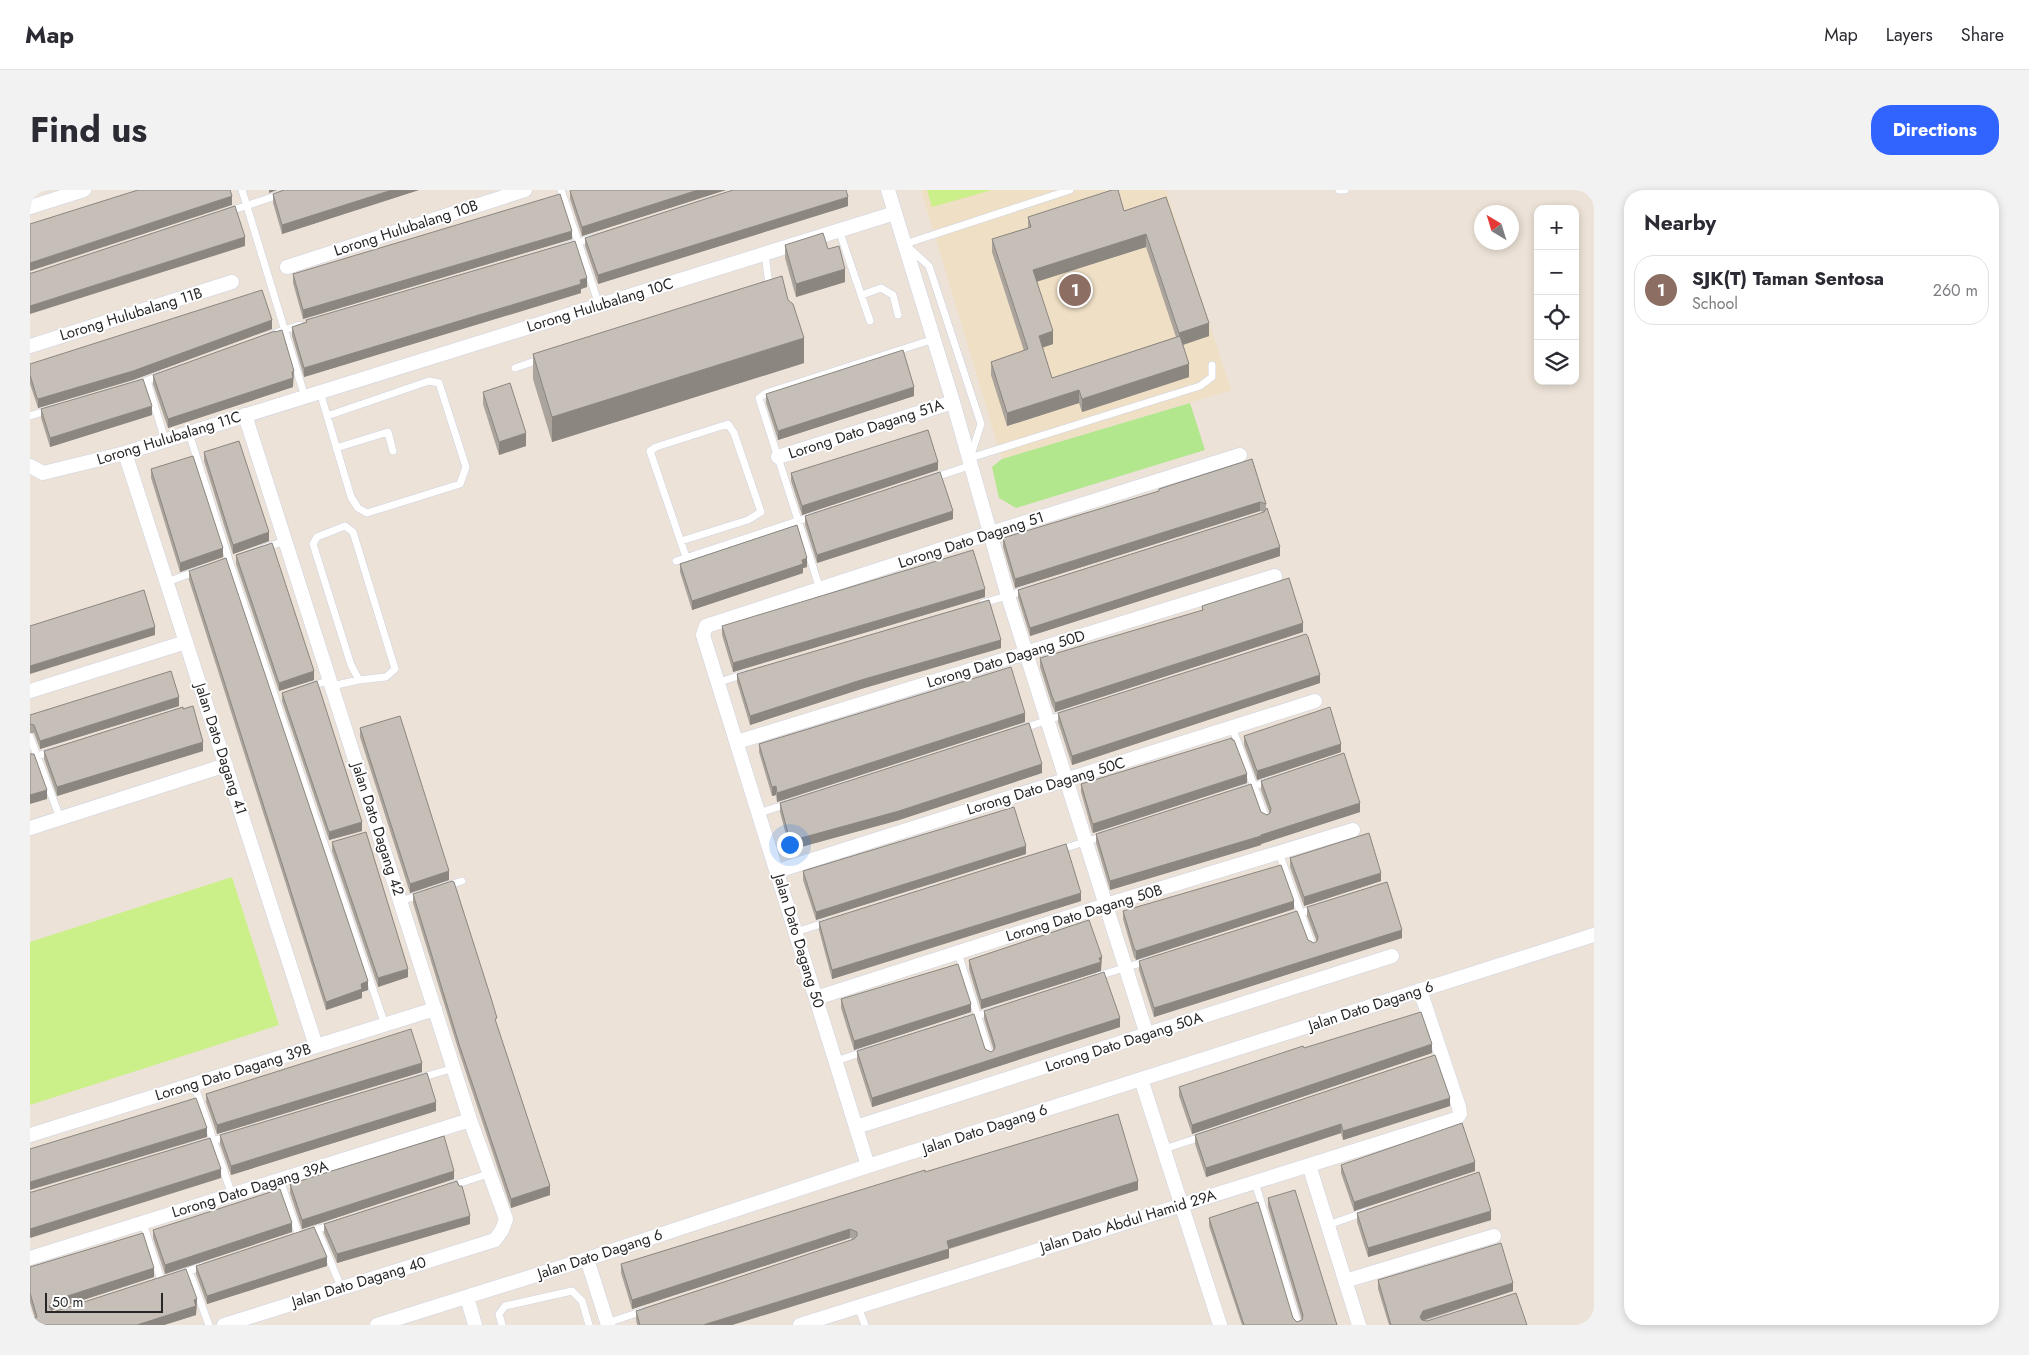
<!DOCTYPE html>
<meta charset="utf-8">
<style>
:root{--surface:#fff;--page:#f2f2f3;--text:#2b2b33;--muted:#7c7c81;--line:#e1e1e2;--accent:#3164ff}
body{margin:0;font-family:Jost,sans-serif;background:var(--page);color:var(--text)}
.controls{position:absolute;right:15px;top:15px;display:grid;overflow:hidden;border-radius:10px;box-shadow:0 2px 8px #0003}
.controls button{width:45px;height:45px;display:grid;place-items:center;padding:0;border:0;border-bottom:1px solid var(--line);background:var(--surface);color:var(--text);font:25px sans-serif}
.compass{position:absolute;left:1444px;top:15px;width:45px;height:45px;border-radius:50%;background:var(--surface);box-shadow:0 2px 8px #0003;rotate:322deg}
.scale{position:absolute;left:15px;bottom:12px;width:118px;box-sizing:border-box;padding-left:5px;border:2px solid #272727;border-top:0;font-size:14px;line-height:18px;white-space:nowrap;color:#272727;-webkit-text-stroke:4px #fff;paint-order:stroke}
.you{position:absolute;left:759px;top:654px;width:18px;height:18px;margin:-12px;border:4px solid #fff;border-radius:50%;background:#1a73e8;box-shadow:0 0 0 8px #1a73e833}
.badge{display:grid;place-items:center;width:32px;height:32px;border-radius:50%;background:var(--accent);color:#fff;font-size:16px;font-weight:700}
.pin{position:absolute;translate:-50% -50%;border:2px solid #fff;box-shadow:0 1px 5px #0006}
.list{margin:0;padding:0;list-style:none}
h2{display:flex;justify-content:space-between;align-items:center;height:65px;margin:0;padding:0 20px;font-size:21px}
h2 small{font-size:16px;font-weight:400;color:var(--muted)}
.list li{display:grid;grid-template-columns:32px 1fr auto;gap:15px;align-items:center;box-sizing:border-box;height:70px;margin:0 10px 10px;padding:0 10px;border:1px solid var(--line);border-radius:20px}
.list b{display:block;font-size:19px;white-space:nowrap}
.list p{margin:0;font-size:16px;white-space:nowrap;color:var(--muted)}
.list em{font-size:16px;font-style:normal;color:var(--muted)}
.icon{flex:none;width:28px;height:28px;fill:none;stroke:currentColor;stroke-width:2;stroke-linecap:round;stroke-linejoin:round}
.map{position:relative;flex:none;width:1564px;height:1135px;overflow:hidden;border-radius:20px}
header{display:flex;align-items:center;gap:30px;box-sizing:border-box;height:70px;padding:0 25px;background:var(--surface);border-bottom:1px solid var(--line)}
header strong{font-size:24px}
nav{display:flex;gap:28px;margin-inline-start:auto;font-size:18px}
.intro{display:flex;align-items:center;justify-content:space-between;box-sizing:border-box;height:120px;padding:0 30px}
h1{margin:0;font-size:35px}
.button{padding:12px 22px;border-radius:20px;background:var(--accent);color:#fff;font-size:18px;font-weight:700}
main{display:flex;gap:30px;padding:0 30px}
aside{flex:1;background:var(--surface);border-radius:20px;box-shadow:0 2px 8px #0003}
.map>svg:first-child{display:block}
.education{fill:#efdfc5}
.green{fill:#b2e78e}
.pitch{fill:#cbf089}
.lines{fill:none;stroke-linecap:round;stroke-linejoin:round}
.service-casing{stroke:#cdd2e2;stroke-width:8}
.minor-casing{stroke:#cdd2e2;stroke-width:15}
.service{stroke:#fff;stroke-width:7}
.minor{stroke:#fff;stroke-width:14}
.wall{fill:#aaa49d;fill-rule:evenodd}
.shaded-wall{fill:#8b8680}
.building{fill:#c6bfb7;stroke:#8b8680}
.labels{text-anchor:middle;stroke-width:4;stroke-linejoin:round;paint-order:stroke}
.street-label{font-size:15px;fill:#272727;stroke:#fff}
</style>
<header>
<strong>Map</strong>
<nav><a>Map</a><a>Layers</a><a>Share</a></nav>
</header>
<div class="intro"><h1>Find us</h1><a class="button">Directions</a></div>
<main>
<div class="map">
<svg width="1564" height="1135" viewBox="0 0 1564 1135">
<rect width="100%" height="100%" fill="#ece2d7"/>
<path class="education" d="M891,0H1136L1201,200L972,269Z"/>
<path class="green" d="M1160,213L1175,260L986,318L969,308L962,277L972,269Z"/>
<path class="pitch" d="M897,0H962L902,17Z
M202,687L249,835L0,915V752Z"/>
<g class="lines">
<defs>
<path id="service" d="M212,0L275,207
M531,0L569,115
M1309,0H1315
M197,22L264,0
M809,40L840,131
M875,54L1040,0
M537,56L562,48
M877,56L899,76L951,234L941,265
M735,63L739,95L735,96
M832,105L851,98L863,105L868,125
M245,143L270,135
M485,178L511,169
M117,191L135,250
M106,195L131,185
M290,202L321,307L328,318L337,323L430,294L436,277L409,193L399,191L297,226
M0,226L19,220
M159,243L199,370L355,835
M306,258L358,242L363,261
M940,268L1170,196L1182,187V175
M903,288L942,275
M315,336L323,342L365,479L356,487L329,490L321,475L283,354L287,347Z
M651,351L718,330L731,322L704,243L698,234L626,257L620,261L656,367
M234,358L255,351
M646,371L783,326
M137,392L167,381
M790,399L729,208L736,203L904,149
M953,413L997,400
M689,492L715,484
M302,496L329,490
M279,497L300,490
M1202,537L1236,629
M991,539L1036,524
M0,547L30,628
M0,568L21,562
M1214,599L1240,591
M729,623L757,614
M1029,660L1074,646
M1249,663L1283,757
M416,696L432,691
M371,711L392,704
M1261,726L1284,719
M766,742L797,732
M928,763L960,866
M1068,786L1117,771
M937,829L963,821
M806,871L836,861
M390,888L424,878
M164,894L202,1005
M173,954L198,946
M1134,959L1174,946
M250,990L269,1046
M1225,992L1268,1135
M421,996L461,983
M113,1033L131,1090
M1298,1035L1335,1022
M287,1039L311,1097
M276,1043L302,1035
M159,1081L179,1135
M148,1085L173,1076
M828,1117L835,1135
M577,1133L613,1121
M472,1135L469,1124L475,1116L542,1101L552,1111L559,1135"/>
<path id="minor" d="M858,0L923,212L978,406L1117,845
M0,17L54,0
M257,77L495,0
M0,156L202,92
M95,263L286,856
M748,267L923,212
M0,276L13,283L95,263L865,23
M0,501L156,452
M707,552L1245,386
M0,638L196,575
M747,681L1285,511
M786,808L1076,715L1323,640
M1111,889L1190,1135
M826,937L1362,766
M0,945L405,819
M1279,975L1329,1135
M838,976L673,445L676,436L961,343L1210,265
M0,1068L440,930
M557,1069L578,1135
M1315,1091L1464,1046
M437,1107L445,1135
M194,1135L465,1050L472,1040L476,1029L440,930L215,225
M347,1135L557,1069L838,976L1564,745
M770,1135L1426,929L1430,924L1429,917L1390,800"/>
</defs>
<use href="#service" class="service-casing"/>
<use href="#minor" class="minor-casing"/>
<use href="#service" class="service"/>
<use href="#minor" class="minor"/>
</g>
<path class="wall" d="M254,0H389L252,44L243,13V4Z
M696,0L552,46L540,9V1Z
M1136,7L1179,146L1153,155L1159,187L1052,222L1049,213L977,236L961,185V172L994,161L962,62V49L998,38V27L1094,21ZM1116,57L1146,147L1022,188L1012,157L1023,154L1007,91Z
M818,16L568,94L555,56V48Z
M542,49L273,129L263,93V84Z
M755,55L798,59L815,92L766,107L755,68Z
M557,97L551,99V103L274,187L262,146V137L276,133V130Z
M242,139L103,190L8,218L0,194V174Z
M503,164L774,173L522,252L503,189Z
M123,185L264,190H263V197L138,238L123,194Z
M453,202L496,256L469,265L453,214Z
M736,204L884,206L748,250L736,213Z
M11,219L122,225L20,257L11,228Z
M174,262L239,351L203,364L174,271Z
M1222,269L1236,314V319L1250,366L1000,446L988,408V400L1234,322L1230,321L985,398L973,357V348L1129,301V299Z
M121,279L193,367L150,382L121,288Z
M908,280L772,325L761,291V283Z
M775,326L923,329L787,373L775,335Z
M206,365L284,490L249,501L206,374Z
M650,374L777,377L773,378V383L662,420L650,382Z
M159,381L338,800L332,802V808L296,820L159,390Z
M955,407L703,482L692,445V436Z
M1172,416L1273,442L1025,522L1022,515L1010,477V468L1172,421Z
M971,458L831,499L720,535L707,492V484Z
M1290,493L1042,575L1028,532V523Z
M252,503L332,641L299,650L252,511Z
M149,516L10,559L4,543H0V525Z
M995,532L747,612L746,605L742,606L729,562V554Z
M330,538L419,690L380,703L330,547Z
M1214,546L1311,562L1227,590L1214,555Z
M14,561H173L27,606L14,569Z
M1012,583L869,630L760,660L750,622V613Z
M1231,591L1330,622L1231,654V655L1080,700L1066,653V644L1231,622L1237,625L1240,624L1231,600Z
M1217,593L1063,643L1062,641L1051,602V594Z
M302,652L378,787L348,797L302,661Z
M996,664L786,730L773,690V681Z
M1260,668L1351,691L1274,716L1260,677Z
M383,704L467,835L520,1005L481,1018L429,862L383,713Z
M1051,711L802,789L789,740V732Z
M1277,717L1372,748L1124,827L1109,780V771L1278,750L1284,753L1287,752L1277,726Z
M1264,719L1106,770L1104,767L1093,729V721Z
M939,770L1072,776H1071V781L951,819L939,779Z
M811,809L941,822L824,860L811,818Z
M954,821L1090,837L842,917L827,870V861L955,859L961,862L964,861L954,829Z
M1274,858L1402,863L1162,944L1149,906V897Z
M392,882L187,944L176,912V904Z
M1420,916L1313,950L1311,943L1176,987L1165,954V945Z
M406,921L201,985L190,954V945Z
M1311,975L1445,981L1324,1021L1311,983Z
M895,982L1108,1000L919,1059V1068L702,1135H607L606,1129V1121L824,1049L820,1048L602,1119L591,1083V1074Z
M424,989L272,1039L260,1003V994Z
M1238,1008L1307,1135H1212L1179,1036V1028L1263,1128L1267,1132L1272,1130L1238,1017Z
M1327,1023L1461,1030L1338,1067L1327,1032Z
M294,1034H440L307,1073L294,1043Z
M123,1040L262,1042L135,1084L123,1048Z
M166,1076H297L177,1114L166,1084Z
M0,1077L124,1087L22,1120L23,1122L167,1109L166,1125L134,1135H4L5,1128L0,1112Z
M1348,1090L1483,1101L1393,1131L1497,1135H1359L1348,1099Z"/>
<path class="shaded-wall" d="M239,0H247L239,3Z
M362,0H389L252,44V35Z
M668,0H696L552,46V37Z
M202,6V15L0,81V73Z
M818,7V16L568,94V85Z
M542,41V49L273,129V120Z
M1116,44V57L1003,93V80Z
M215,47V56L0,124V116Z
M815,79V92L766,107V94Z
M557,88V97L551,99V103L274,187V178Z
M242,130V139L103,190L8,218V209Z
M1179,133V146L1149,156V143Z
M1023,141V154L1009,159V146Z
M774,148V173L522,252V227Z
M1159,174V187L1052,222V209Z
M264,181L263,197L138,238V229Z
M884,197V206L748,250V241Z
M1049,200V213L977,236V223Z
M122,216V225L20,257V248Z
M496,243V256L469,265V252Z
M908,272V280L772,325V316Z
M1230,312V321L985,398V389Z
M923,321V329L787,373V365Z
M239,342V351L203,364V355Z
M1250,357V366L1000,446V438Z
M193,358V367L150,382V373Z
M777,368V377L773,378V383L662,420V411Z
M955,399V407L703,482V473Z
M1273,433V442L1025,522V513Z
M125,437V445L0,484V476Z
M971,450V458L831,499L720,535V526L831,490Z
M284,481V490L249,501V493Z
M1290,485V493L1042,575V566Z
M149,507V516L10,559V551Z
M995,523V532L747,612V603Z
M173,552V561L27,606V597Z
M1311,554V562L1227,590V581Z
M1012,574V583L869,630L760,660V651Z
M1217,584V593L1063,643V634Z
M746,596V605L742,606V597Z
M17,600V609L0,614V605Z
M1330,613V622L1231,654V655L1080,700V691L1231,645Z
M332,632V641L299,650V642Z
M996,656V664L786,730V722Z
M419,681V690L380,703V694Z
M1351,683V691L1274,716V707Z
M1051,703V711L802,789V780Z
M1264,711V719L1106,770V761Z
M1372,740V748L1124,827V818Z
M1072,767L1071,781L951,819V810Z
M378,779V787L348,797V788Z
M338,791V800L332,802V808L296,820V812L331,794Z
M941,814V822L824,860V851Z
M1090,828V837L842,917V908Z
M1402,854V863L1162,944V935Z
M392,873V882L187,944V935Z
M1420,908V916L1313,950V941Z
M406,912V921L201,985V976Z
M1311,934V943L1176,987V978Z
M177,938V947L0,1000V992Z
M1445,972V981L1324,1021V1012Z
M191,979V988L0,1048V1039Z
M424,981V989L272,1039V1030Z
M1108,991V1000L917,1059V1051Z
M520,996V1005L481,1018V1009Z
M1461,1021V1030L1338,1067V1058Z
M440,1026V1034L307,1073V1064Z
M262,1033V1042L135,1084V1075Z
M820,1039V1048L602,1119V1110Z
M919,1059V1068L702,1135H673Z
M297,1067V1076L177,1114V1106Z
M124,1078V1087L22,1120L19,1126V1117L22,1111Z
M1483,1093V1101L1393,1130L1390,1135V1127L1393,1121Z
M167,1109L166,1125L134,1135H107Z"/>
<path class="building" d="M108,0H200L202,6L0,73V34Z
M254,0H362L252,35L243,4Z
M542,0H668L552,37L540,1Z
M703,0H816L818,7L568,85L555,48Z
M1082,0H1088L1094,21L1136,7L1179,133L1149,143L1116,44L1003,80L1023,141L1009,146L1022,188L1150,146L1159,174L1052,209L1049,200L977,223L961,172L998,159L962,49L1001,37L998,27Z
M530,4L542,41L273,120L263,84Z
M205,16L215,47L0,116V83H2Z
M793,43L798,59L809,56L815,79L766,94L755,55Z
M545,51L557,88L550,90L551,94L274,178L262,137L277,132L276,130Z
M752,86L758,110L763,114L774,148L522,227L503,164Z
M232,100L242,130L103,181L8,209L7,208L0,185V174Z
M252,140L264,181L262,182L263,188L138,229L123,185L245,141V142Z
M873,160L884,197L748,241L736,204Z
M113,189L122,216L20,248L11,219Z
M480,193L496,243L469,252L453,202Z
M898,240L908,272L772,316L761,283Z
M209,251L239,342L203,355L174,262Z
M163,266L193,358L150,373L121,279Z
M1222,269L1236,314L1230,312L985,389L973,348L1129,301V299Z
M910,282L923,321L787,365L775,326Z
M1237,318L1250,357L1000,438L988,400L1234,322Z
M767,335L777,368L772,370L773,374L662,411L650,374Z
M242,353L284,481L249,493L206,365Z
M943,360L955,399L703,473L692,436Z
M196,368L338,791L331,794L332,799L296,812L159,381Z
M1259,388L1273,433L1025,513L1022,506L1010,468L1173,420L1172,416Z
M114,400L125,437L0,476V436Z
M959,410L971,450L831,490L720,526L707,484Z
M1276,444L1278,447L1290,485L1042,566L1028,523Z
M981,477L995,523L747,603L746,596L742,597L729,554Z
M141,481L149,507L10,551L4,535L0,534V525Z
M287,491L332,632L299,642L252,503Z
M163,516L173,552L27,597L14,561L153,517V519Z
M1300,517L1311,554L1227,581L1214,546Z
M370,526L419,681L380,694L330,538Z
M999,533L1012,574L869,621L760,651L750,613Z
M1202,548V550H1204L1217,584L1063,634L1062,632L1051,594Z
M1314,563L1330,613L1231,645V646L1080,691L1066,644L1221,594L1231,622L1237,625L1240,623L1241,619L1231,591Z
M0,564H4L17,600L0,605Z
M984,617L996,656L786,722L773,681Z
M336,642L378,779L348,788L302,652Z
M1339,643L1351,683L1274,707L1260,668Z
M1036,654L1051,703L802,780L789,732Z
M1251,675L1264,711L1106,761L1104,758L1093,721Z
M422,691L424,692L461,808L467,828L465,829L520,996L481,1009L429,854L383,704Z
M1357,692L1372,740L1124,818L1109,771L1267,721L1278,750L1284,753L1287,751L1288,747L1277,717Z
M1059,730L1072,767L1069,768L1071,772L951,810L939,770Z
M928,774L941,814L824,851L811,809Z
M1074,782L1090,828L842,908L827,861L944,824L955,859L961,862L964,860L965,856L954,821Z
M1391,822L1402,854L1162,935L1149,897L1273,856L1274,858Z
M381,839L392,873L187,935L176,904Z
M1405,865L1420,908L1313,941L1311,934L1176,978L1165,945Z
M397,883L406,912L201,976L190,945Z
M166,908L177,938L0,992V959Z
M1088,924L1108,991L917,1051L919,1059L673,1135H610L606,1121L824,1049L827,1046V1042L820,1039L602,1110L591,1074L895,980V982Z
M1432,933L1445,972L1324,1012L1311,975Z
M414,946L424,981L272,1030L260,994Z
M180,948L191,979L0,1039V1002H2Z
M1449,982L1461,1021L1338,1058L1327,1023Z
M427,991L429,996H432L440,1026L307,1064L294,1034Z
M250,999L262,1033L135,1075L123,1040Z
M1265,1000L1307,1135H1214L1179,1028L1228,1012L1263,1128L1267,1132L1272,1130L1273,1125L1238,1008Z
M284,1037L297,1067L177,1106L166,1076Z
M113,1043L124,1078L22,1111L19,1117L23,1122L156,1079L167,1109L164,1110L166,1116L107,1135H7L4,1128L7,1127L0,1103V1077Z
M1471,1053L1483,1093L1393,1121L1390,1127L1392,1130L1397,1131L1486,1103L1497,1135H1361L1348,1090Z"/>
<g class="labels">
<g class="street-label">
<text transform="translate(376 38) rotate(-18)" y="5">Lorong Hulubalang 10B</text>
<text transform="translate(570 115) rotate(-17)" y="5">Lorong Hulubalang 10C</text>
<text transform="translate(101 124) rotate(-17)" y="5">Lorong Hulubalang 11B</text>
<text transform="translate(836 239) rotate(-18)" y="5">Lorong Dato Dagang 51A</text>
<text transform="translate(139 248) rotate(-17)" y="5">Lorong Hulubalang 11C</text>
<text transform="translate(941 350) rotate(-18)" y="5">Lorong Dato Dagang 51</text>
<text transform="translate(976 469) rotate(-17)" y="5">Lorong Dato Dagang 50D</text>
<text transform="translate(191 559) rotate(72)" y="5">Jalan Dato Dagang 41</text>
<text transform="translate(1016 596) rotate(-17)" y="5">Lorong Dato Dagang 50C</text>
<text transform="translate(348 639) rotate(72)" y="5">Jalan Dato Dagang 42</text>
<text transform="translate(1054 723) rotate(-17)" y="5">Lorong Dato Dagang 50B</text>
<text transform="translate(769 751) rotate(73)" y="5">Jalan Dato Dagang 50</text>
<text transform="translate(1341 816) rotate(-18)" y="5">Jalan Dato Dagang 6</text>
<text transform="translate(1094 852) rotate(-18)" y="5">Lorong Dato Dagang 50A</text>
<text transform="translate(203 882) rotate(-17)" y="5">Lorong Dato Dagang 39B</text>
<text transform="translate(955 939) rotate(-18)" y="5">Jalan Dato Dagang 6</text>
<text transform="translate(220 999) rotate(-17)" y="5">Lorong Dato Dagang 39A</text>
<text transform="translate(1098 1031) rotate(-17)" y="5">Jalan Dato Abdul Hamid 29A</text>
<text transform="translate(570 1064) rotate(-18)" y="5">Jalan Dato Dagang 6</text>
<text transform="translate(329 1092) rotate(-17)" y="5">Jalan Dato Dagang 40</text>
</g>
</g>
</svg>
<div class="controls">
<button>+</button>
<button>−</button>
<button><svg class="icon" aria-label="locate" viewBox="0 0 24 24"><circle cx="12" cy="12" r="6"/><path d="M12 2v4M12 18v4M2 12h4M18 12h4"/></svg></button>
<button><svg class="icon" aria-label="layers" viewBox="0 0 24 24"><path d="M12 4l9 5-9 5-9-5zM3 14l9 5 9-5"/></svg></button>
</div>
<svg class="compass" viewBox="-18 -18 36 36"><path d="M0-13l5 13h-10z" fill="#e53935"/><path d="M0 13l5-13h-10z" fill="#7c7c81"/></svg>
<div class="scale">50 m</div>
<div class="you"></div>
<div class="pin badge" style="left:1045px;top:100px;background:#8d6e63">1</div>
</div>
<aside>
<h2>Nearby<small></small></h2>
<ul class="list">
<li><span class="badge" style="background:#8d6e63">1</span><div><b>SJK(T) Taman Sentosa</b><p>School</p></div><em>260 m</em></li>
</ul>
</aside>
</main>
